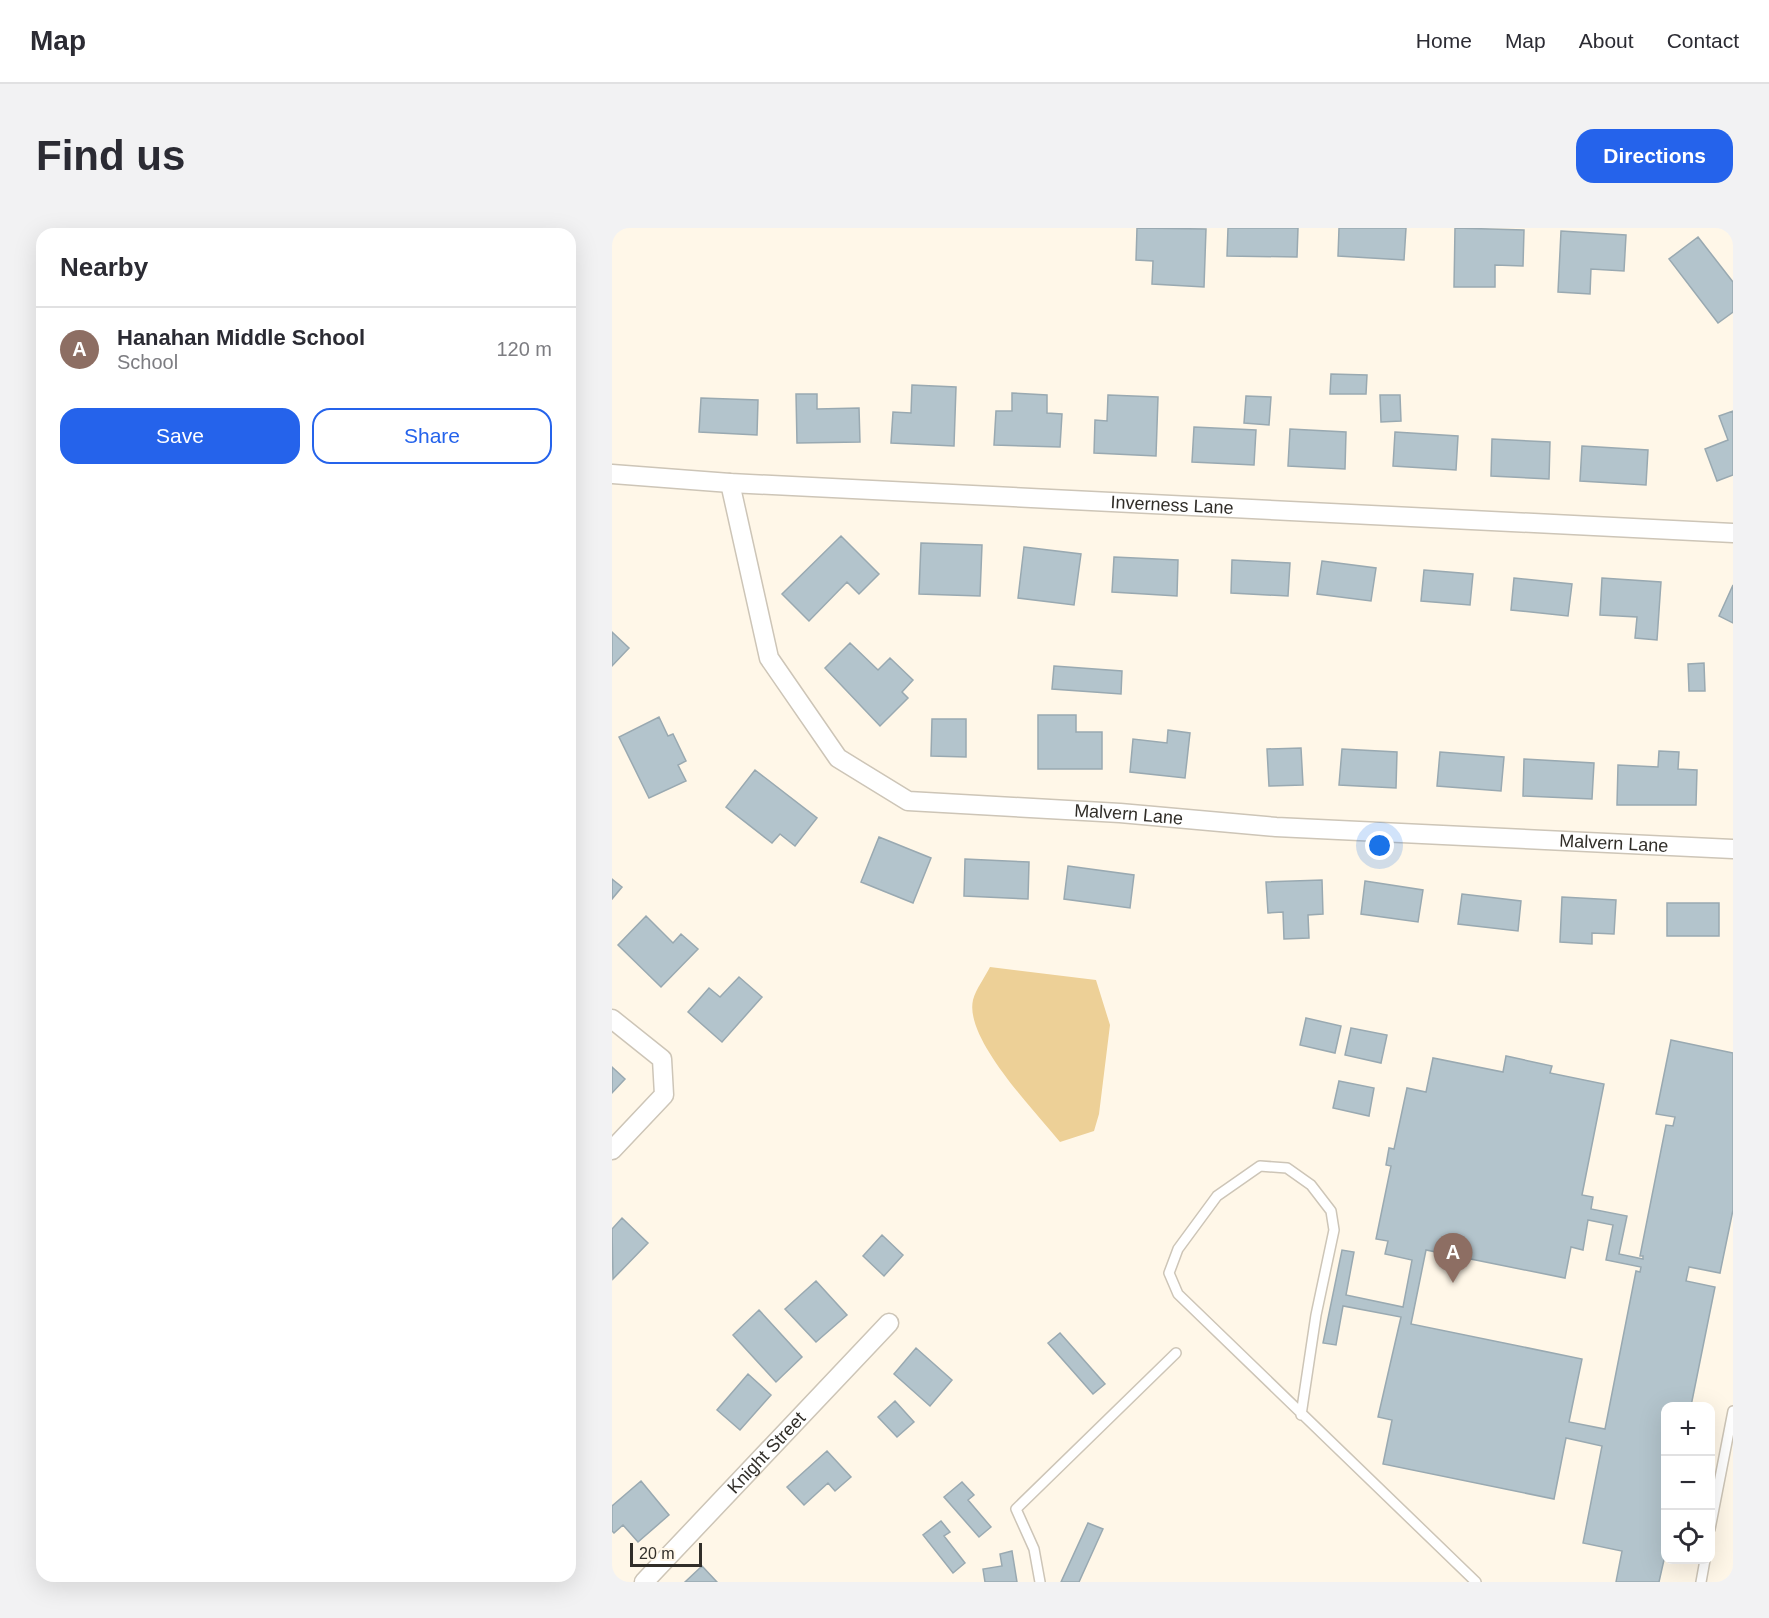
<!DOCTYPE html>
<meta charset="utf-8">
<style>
:root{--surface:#fff;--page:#f2f2f3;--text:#2b2b33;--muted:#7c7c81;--line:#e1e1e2;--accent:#2563eb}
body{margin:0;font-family:Helvetica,sans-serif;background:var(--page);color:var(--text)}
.controls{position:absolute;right:18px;bottom:18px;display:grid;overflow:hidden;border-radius:12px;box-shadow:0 6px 24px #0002}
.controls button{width:54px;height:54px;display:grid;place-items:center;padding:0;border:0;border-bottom:2px solid var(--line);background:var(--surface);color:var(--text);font:30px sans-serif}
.scale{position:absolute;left:18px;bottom:15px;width:72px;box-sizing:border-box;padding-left:6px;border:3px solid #312e29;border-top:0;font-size:16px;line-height:21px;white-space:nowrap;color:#312e29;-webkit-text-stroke:4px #fff7e8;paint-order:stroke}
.you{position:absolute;left:768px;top:618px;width:21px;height:21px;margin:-15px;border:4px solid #fff;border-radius:50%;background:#1a73e8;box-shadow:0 0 0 9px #1a73e833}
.badge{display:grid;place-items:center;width:39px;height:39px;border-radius:50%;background:var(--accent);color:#fff;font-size:20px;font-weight:700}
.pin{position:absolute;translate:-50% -50px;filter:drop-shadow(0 2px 3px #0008)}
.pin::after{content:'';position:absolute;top:32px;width:21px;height:18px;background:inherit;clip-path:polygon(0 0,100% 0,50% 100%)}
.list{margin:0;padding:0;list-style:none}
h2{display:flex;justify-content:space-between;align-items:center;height:78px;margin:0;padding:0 24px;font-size:26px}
h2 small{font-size:20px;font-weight:400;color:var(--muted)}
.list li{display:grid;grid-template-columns:39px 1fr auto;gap:18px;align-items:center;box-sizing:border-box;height:84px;padding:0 24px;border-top:2px solid var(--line)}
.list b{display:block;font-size:22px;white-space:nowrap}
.list p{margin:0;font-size:20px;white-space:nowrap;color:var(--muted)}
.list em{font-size:20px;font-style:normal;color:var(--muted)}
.actions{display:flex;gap:12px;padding:18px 24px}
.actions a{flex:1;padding:14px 0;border:2px solid var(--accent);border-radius:18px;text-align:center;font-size:21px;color:var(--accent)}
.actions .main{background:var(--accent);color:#fff}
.icon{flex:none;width:33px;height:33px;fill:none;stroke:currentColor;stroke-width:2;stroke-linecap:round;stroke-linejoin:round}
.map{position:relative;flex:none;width:1121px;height:1354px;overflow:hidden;border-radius:18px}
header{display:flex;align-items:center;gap:36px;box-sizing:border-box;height:84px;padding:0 30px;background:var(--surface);border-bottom:2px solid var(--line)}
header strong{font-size:28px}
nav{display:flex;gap:33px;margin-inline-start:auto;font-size:21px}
.intro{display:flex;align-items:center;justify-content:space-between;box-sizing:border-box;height:144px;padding:0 36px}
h1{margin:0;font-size:42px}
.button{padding:15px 27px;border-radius:18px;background:var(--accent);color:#fff;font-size:21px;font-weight:700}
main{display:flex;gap:36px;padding:0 36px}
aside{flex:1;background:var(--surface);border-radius:18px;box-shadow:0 6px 24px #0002}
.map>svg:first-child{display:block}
.water{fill:#edd097}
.building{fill:#b3c4cc;stroke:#99a9b1;stroke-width:1.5;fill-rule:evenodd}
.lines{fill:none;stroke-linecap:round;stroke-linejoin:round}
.lane-casing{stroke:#cdc5b7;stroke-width:12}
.street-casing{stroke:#cdc5b7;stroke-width:21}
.lane{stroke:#fff;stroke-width:9}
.street{stroke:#fff;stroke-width:18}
.labels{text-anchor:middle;stroke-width:4.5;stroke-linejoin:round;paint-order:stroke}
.street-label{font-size:18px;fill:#312e29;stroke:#fff7e8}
</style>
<header>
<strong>Map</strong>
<nav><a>Home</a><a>Map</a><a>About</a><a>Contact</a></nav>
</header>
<div class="intro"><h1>Find us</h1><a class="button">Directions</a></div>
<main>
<aside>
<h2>Nearby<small></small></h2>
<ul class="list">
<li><span class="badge" style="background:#8d6e63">A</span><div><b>Hanahan Middle School</b><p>School</p></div><em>120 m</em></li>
</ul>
<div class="actions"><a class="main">Save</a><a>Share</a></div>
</aside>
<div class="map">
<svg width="1121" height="1354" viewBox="0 0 1121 1354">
<rect width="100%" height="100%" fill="#fff7e8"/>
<path class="water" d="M378,739L484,752L498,797L487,886L482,903L448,914C424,884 352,811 361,772C364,761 373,749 378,739Z"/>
<path class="building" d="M525,0L594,1L592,59L540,56L541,33L524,32Z
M616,0H686L685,29L615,28Z
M727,0H794L792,32L726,28Z
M843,0L912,2L911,38L883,37V59H842Z
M949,3L1014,7L1012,43L979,41L978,66L946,64Z
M1086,9L1121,54V84L1106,95L1057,31Z
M719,146L755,147L754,166H718Z
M300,157L344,159L342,218L279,215L281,184L299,185Z
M400,165L435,167V185L450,186L448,219L382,217L384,183H400Z
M184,166H205V181L247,180L248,214L185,215Z
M496,167L546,169L544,228L482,225L483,192L495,193Z
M768,167H788L789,193L769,194Z
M634,168L659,169L657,197L632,195Z
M89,170L146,172L145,207L87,204Z
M1121,183V247L1105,253L1093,221L1116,212L1107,188Z
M582,199L644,202L642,237L580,234Z
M678,201L734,204L733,241L676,238Z
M783,204L846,208L844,242L781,238Z
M880,211L938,214L937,251L879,248Z
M970,218L1036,222L1034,257L968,253Z
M229,308L267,346L247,366L235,354L197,393L170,366Z
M309,315L370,317L368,368L307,366Z
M412,319L469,326L462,377L406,370Z
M502,329L566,332L565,368L500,364Z
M620,332L678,335L676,368L619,365Z
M710,333L764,340L759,373L705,366Z
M812,342L861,346L858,377L809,373Z
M902,350L960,356L956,388L899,382Z
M990,350L1049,354L1045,412L1023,410L1025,389L988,387Z
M1121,357V395L1107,388Z
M0,404L17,420L0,438Z
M238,415L266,442L278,430L301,452L290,464L296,470L268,498L213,440Z
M1092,435L1093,463H1077L1076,436Z
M442,438L510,443L509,466L440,461Z
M426,487H464V504H490V541H426Z
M47,489L56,508L61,506L74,533L66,537L74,553L37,570L7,509Z
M320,491H354V529L319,528Z
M556,502L578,505L573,550L518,544L521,511L555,515Z
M689,520L691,557L657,558L655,521Z
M730,521L785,524L784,560L727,557Z
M1047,523L1067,524L1066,541L1085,542L1084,577H1005L1006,537L1046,539Z
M828,524L892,529L889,563L825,558Z
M912,531L982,535L980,571L911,568Z
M143,542L205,590L183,618L168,606L160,615L114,579Z
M267,609L319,630L301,675L249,654Z
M353,631L417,634L416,671L352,668Z
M456,638L522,647L518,680L452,671Z
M0,651L10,659L0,671Z
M710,652L711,686L696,687L697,710L672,711L671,684L656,685L654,654Z
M753,653L811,662L806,694L749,686Z
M850,666L909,673L906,703L846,696Z
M950,669L1004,672L1002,706L980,705V716L948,714Z
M1055,675H1107V708H1055Z
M34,688L61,715L69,706L86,721L49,759L6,717Z
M127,749L150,769L110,814L76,784L97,760L108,769Z
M694,790L729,798L723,825L688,817Z
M739,800L775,807L769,835L733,827Z
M1059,812L1121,825V982L1108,1045L1077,1039L1074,1053L1103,1059L1079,1178H1054V1323L1047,1354H1004L1010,1323L971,1315L990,1218L954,1210L942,1271L771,1236L780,1192L766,1189L789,1089L731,1078L724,1117L711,1115L730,1022L742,1024L734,1067L791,1079L800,1032L773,1026L776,1013L764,1011L779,938L774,937L777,920L782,921L795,860L814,864L821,830L891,844L894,828L940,838L938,845L992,856L970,967L981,969L979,981L1015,988L1007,1026L1031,1031V1028H1028L1054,897L1061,898L1063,889L1044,886ZM976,992L1001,997L994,1032L1029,1039L1028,1044L1024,1043L993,1201L957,1194L970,1131L799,1096L814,1022L953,1050L959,1019L971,1022Z
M0,839L13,851L0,865Z
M727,853L762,860L757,888L721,880Z
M10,990L36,1015L1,1051L0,1001Z
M270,1007L291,1027L272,1048L251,1028Z
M204,1053L235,1087L204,1114L173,1081Z
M147,1082L190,1129L164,1154L121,1107Z
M448,1105L493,1156L481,1166L436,1115Z
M304,1120L340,1152L318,1178L282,1146Z
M136,1146L159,1167L128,1202L105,1182Z
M283,1173L302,1194L285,1209L266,1189Z
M215,1223L239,1249L223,1263L216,1255L192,1277L175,1259Z
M29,1253L57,1287L26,1314L11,1297L2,1305L0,1303V1278Z
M350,1254L362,1267L356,1272L379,1299L367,1309L332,1269Z
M329,1293L338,1304L332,1308L353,1335L341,1345L311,1307Z
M476,1295L491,1301L467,1354H449Z
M400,1323L405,1354H373L371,1341L390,1338L388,1326Z
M90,1338L105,1354H73Z"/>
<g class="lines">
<defs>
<path id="lane" d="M689,1187L704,1087L722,1002L719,983L699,957L675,940L648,938L605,968L566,1021L557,1045L566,1066L864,1354
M1098,1301L1121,1183
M428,1354L422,1321L404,1281L564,1125
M1089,1354L1093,1332"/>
<g id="street">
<path id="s1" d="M0,246L118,255L1121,305"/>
<path id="s2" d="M118,255L157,430L226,530L296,573L508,585L664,599L1121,621"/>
<path d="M0,791L50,831L52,867L0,922"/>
<path id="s3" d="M32,1354L277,1095"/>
</g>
</defs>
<use href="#lane" class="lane-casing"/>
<use href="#street" class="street-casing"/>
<use href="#lane" class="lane"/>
<use href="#street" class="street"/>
</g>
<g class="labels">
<g class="street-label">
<text dy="6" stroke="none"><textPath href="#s1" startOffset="561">Inverness Lane</textPath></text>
<text dy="6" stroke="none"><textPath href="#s2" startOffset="604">Malvern Lane</textPath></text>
<text dy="6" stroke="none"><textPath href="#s2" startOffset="1090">Malvern Lane</textPath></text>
<text dy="6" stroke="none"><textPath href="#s3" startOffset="178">Knight Street</textPath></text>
</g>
</g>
</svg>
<div class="controls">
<button>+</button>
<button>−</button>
<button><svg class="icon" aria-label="locate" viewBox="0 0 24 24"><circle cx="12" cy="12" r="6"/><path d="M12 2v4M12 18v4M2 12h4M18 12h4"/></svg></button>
</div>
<div class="scale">20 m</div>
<div class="you"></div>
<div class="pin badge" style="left:841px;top:1055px;background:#8d6e63">A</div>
</div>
</main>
